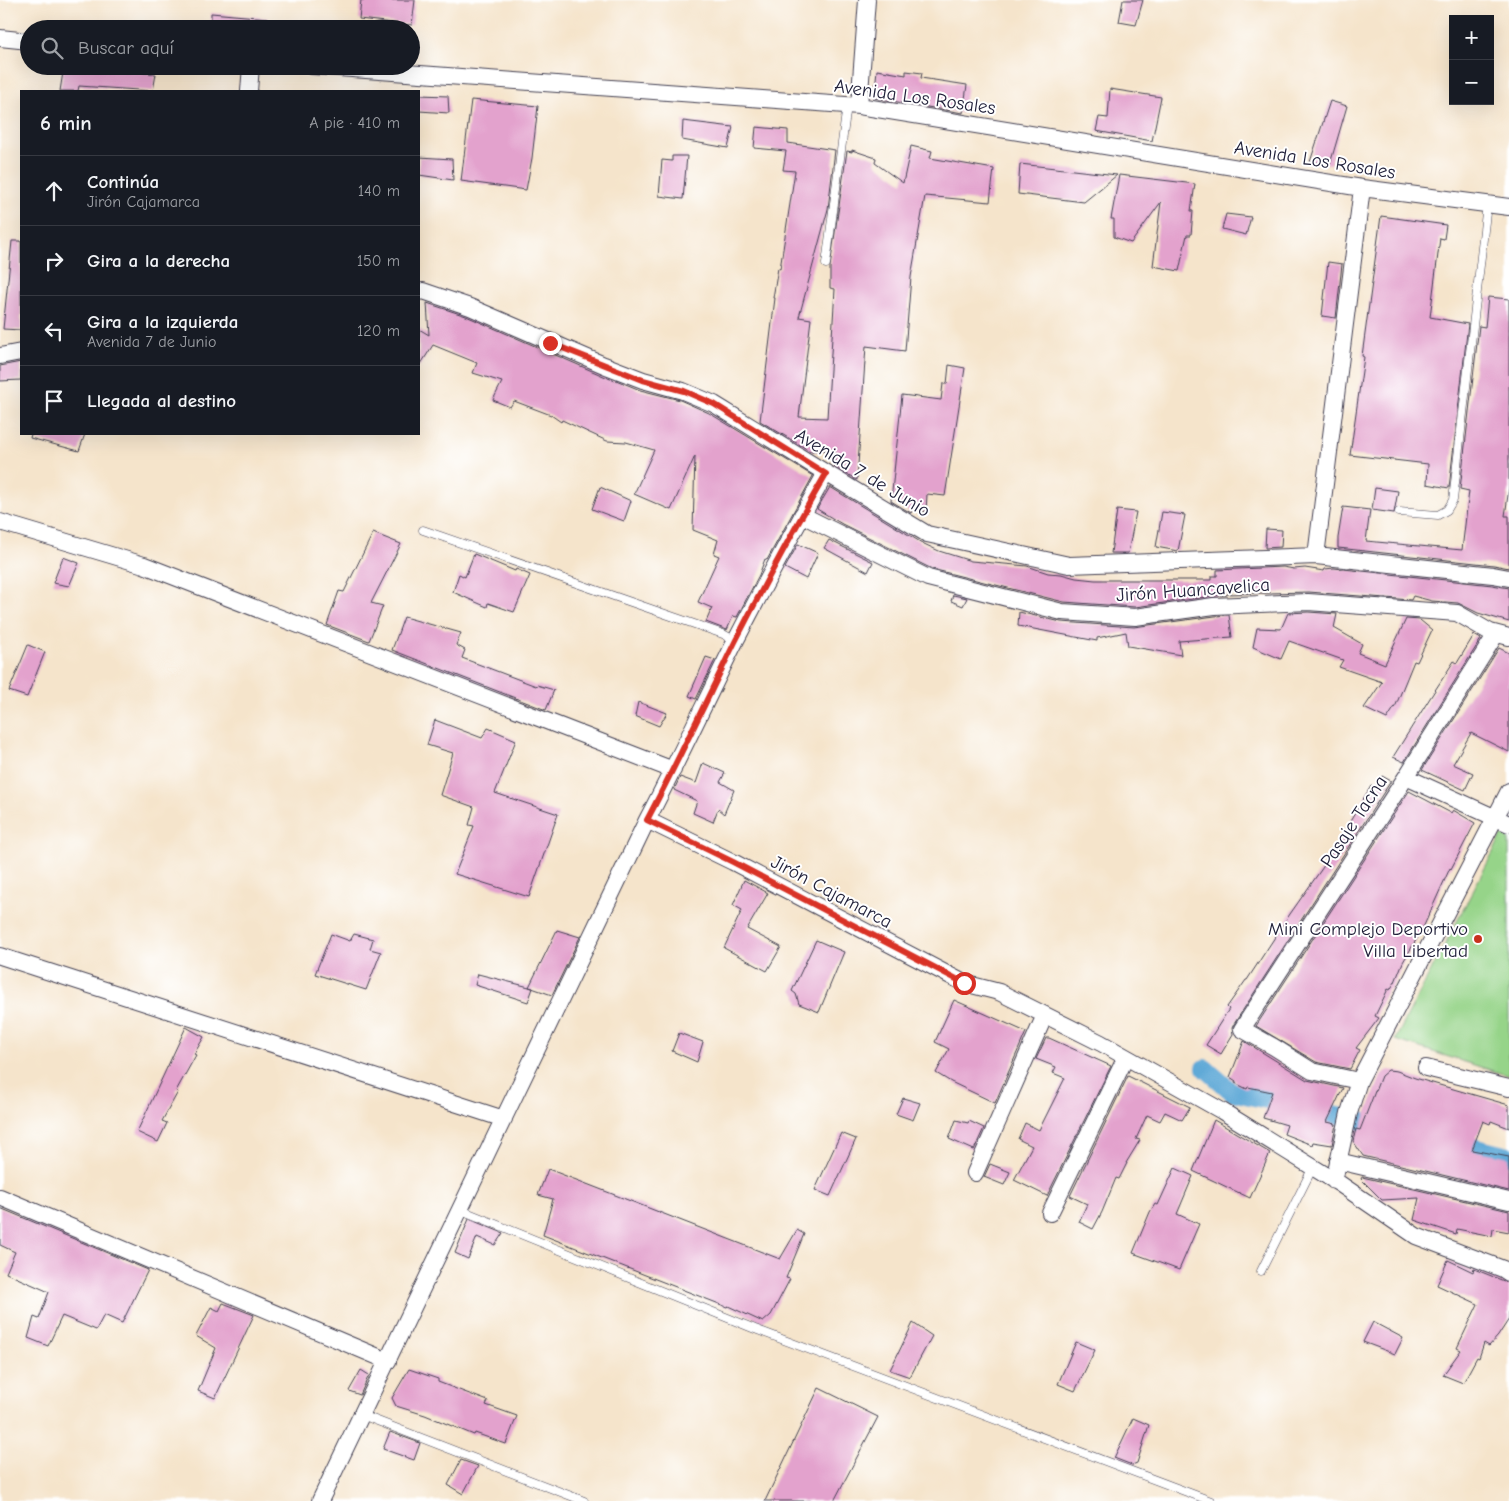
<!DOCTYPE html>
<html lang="es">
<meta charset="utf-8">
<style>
:root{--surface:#171b24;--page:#242831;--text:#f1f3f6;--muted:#9ea1a6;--line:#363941}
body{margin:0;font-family:"Comic Neue",sans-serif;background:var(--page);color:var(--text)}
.controls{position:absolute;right:15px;top:15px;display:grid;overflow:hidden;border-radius:0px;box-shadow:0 5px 20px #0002}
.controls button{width:45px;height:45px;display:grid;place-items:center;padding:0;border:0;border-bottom:1px solid var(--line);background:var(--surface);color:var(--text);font:25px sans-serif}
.stop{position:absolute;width:15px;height:15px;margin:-11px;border:4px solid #d93025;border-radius:50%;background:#fff}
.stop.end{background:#d93025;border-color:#fff;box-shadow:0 1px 5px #0008}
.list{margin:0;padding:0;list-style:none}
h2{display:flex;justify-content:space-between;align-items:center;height:65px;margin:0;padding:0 20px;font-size:21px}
h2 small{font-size:16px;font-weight:400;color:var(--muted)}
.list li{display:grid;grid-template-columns:32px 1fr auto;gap:15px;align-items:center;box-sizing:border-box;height:70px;padding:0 20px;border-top:1px solid var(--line)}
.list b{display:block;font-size:19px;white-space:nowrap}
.list p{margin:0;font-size:16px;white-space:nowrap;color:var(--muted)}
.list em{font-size:16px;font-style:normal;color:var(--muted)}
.icon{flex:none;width:28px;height:28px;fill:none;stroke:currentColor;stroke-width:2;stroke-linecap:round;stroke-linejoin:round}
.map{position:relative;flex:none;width:1509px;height:1501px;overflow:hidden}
.search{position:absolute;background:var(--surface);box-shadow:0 5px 20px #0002;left:20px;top:20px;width:400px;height:55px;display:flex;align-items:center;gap:12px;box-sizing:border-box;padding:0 18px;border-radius:28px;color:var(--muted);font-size:19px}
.panel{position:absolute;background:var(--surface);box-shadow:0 5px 20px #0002;left:20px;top:90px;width:400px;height:345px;border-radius:0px}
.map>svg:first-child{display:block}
.green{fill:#96d489;stroke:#5c7b62}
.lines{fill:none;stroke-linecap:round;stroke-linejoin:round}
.canal{stroke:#5fa9d7;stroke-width:18}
.building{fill:#e3a2cd}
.lane-casing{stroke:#423f51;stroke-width:9}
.street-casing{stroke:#423f51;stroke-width:18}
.lane{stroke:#fff;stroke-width:8}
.street{stroke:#fff;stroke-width:16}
.route{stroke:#d93025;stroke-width:6}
.poi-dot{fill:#c8321e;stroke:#fff;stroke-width:2}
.labels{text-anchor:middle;stroke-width:4;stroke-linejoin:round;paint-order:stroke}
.street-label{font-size:19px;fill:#22223b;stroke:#fff}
.poi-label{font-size:19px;fill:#22223b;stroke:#fff;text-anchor:end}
</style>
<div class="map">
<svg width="1509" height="1501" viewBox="0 0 1509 1501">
<rect width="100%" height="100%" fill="#fff"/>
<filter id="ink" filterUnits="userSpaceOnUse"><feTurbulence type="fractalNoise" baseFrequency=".02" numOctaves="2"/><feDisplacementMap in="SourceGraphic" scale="10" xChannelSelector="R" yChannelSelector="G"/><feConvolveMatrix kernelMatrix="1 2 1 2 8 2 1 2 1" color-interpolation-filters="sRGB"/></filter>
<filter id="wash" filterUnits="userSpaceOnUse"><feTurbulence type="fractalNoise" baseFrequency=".0096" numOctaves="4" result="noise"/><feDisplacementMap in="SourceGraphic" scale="20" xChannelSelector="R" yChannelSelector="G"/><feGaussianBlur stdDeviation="1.12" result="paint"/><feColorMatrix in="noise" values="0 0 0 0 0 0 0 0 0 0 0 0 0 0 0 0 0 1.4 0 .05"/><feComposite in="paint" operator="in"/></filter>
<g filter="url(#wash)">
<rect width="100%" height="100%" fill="#f5e4cb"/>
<path class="green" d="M1502,835L1509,838V1076L1395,1040Z"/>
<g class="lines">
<path class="canal" d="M1205,1068L1232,1092L1387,1127
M1451,1142L1509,1156"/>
</g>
<g id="blocks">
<path class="building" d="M361,0H415L412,25L359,19Z
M1123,0H1143L1136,25L1119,22Z
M211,13L268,18V29H211Z
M64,66L97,68L156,74L153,91L79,86L78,91H60Z
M877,70L906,75V71L922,73L921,78L967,85L963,113L874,98Z
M1110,89L1161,97L1152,141L1096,131L1099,117L1108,118Z
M419,95L448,96L449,113L419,111Z
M471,100L538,106L532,158L526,190L461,181Z
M1330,101L1347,106L1330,164L1310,162Z
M683,121L733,127L728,148L682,140Z
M756,127L788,130V143L835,150L828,209L799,317L811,319L799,417L827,418L835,289L830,288V267L847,151L852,152V150L876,158L875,163L903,183L911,146L932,151L930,158L994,169L990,202L925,196L911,277L905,351L866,346L857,480L834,466L835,450L810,451L760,421L775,298H773L778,268L780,269L795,171L783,170L786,151L754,148Z
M672,156H687L683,199L659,196L662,160L672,161Z
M419,157L452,159L453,180L419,175Z
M1020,164L1117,175L1084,202L1018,194Z
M1119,175L1195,184L1191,211H1193L1191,235H1187L1179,271L1153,266L1161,202L1131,243L1114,237V219H1111Z
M1226,214L1251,217L1246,235L1222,229Z
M1381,216L1446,225L1444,239L1440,238L1430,317L1468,324L1449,488L1427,484L1428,464L1350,455L1364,357L1362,356Z
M12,241H21V330L3,329Z
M1328,262L1342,264L1336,318L1322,316Z
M1488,297L1509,299V488L1505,516H1509V568L1494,565L1338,548V538L1343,507L1370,510L1366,541L1462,550L1469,491L1460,489L1479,326L1485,327Z
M427,303L466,316L615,381L616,380L640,390L680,400L709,413L813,476L767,560L765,559L759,575L737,617L733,616L727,630L706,622L712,608L698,602L719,556L714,554L718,540L693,530L695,456L671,510L634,494L654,450L626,442L607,441L562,420L561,422L551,415L514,401L510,407L493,400L502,382L473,373L477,363L433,345L419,367V329L429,335Z
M21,362V380L0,381V366Z
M949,365L965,368L945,496L927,494L926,512L913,509L911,513L891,501L902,395L941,400L943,384H947Z
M31,434H85L79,451L30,438Z
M600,487L631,501L624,521L592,509Z
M830,487L922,543L939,551L971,561L1027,566L1048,573L1061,574L1076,578L1095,580H1212V576H1217V570L1283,567L1294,569L1305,568L1324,571L1325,569L1334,568L1492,585L1509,588V622L1478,613L1458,603L1432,601L1413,596L1411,600L1309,592L1227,594V595L1213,596L1135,607L1064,602L932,569L842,524L817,509Z
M1375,488L1398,491L1394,513L1372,510Z
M1117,510L1136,512L1128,553H1111Z
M1162,512L1185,515L1178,551L1156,547Z
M1266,529L1282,530L1281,547L1265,548Z
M373,533L401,544L371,603L383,606L369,641L327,625L339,591L344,592Z
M829,540L873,562L868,572L824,548Z
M798,544L818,553L806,579L785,568Z
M474,554L515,571L516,569L530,575L514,612L488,603L487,607L453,592L459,574L465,577Z
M63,557L79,563L69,586L53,583Z
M953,595L967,598L963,606L951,601Z
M1019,612L1061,622L1134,627L1215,616L1229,615L1232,637L1179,641L1181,655L1128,646L1126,632L1097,638V641L1018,626Z
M1308,612L1337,614L1334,628L1362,644L1358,653L1385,664L1406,619L1420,620L1432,630L1417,662L1414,661L1396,705L1387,719L1364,708L1382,682L1339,667L1343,660L1289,641L1281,659L1253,647L1257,628L1281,629L1288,613Z
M404,617L461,633L456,645L465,650L462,658L536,686L537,685L554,690L546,710L392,650Z
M1474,635L1481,639L1404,762L1393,757L1430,698L1454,661L1457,663Z
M28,645L45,652L27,697L9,691Z
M1499,648L1509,653V752L1471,733L1453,764L1473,773L1465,790L1422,770Z
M706,657L715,660L696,699L689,696Z
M638,702L667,713L659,726L635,716Z
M435,720L482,738L488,728L516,740L495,793L558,814L529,897L455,874L474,826L469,825L474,807L440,795L453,753L427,745Z
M703,763L725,773L720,782L734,790L724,814L718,809L713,822L693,813L697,801L674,790L680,777L696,783Z
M1382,776L1391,781L1234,1024L1232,1028L1233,1034L1221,1054L1206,1045L1229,1009L1227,1007L1246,980H1247L1290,914L1323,867L1371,786L1375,787Z
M1409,791L1451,813L1453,810L1475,823L1451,869L1450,868L1422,930L1403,962L1395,982L1390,990L1388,989L1375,1016L1379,1018L1356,1048L1360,1050L1350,1069L1316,1062L1256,1026Z
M744,880L768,893L747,929L781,947L767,971L724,948L742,910L733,905Z
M557,930L580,937L552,995L529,987Z
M331,934L350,941L354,934L373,939L370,949L381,952L366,990L315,974Z
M816,940L844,952L819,1012L799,1004L796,994L792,991Z
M478,974L533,988L528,1002L475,985Z
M954,1000L1026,1032L995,1103L951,1082L936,1073L949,1049L935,1042Z
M186,1027L204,1037L194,1054L196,1055L176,1091L178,1092L162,1121L167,1123L158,1142L137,1132Z
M679,1033L703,1042L697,1062L672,1051Z
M1046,1038H1049L1111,1066L1047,1196L1014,1180L1032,1146L1018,1139L1025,1123L1039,1130L1065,1078L1053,1073L1056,1067L1036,1059Z
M1244,1041L1307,1080L1343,1088L1327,1122L1336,1124L1332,1145L1313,1142L1312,1145L1284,1134L1287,1125L1263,1118L1272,1092L1248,1087L1247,1089L1235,1083L1236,1081L1230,1077Z
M1388,1070L1397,1071L1415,1078L1509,1105V1128L1491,1121L1490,1124L1483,1121L1472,1150L1509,1157V1191L1363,1156L1353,1141L1356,1129L1360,1130L1381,1076Z
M1128,1076L1190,1107L1182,1120L1165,1112L1160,1121L1147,1115L1136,1139L1140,1140L1126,1163H1127L1119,1179L1116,1178L1102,1212L1093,1229L1079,1222L1087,1204L1070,1196Z
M903,1098L920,1103L913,1120L896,1114Z
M956,1120L968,1123L969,1121L984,1128L974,1150L949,1139Z
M1214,1120L1270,1153L1250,1198L1193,1171Z
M841,1133L856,1139L830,1196L815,1190Z
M990,1164L1010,1172L1004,1185L984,1177Z
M1175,1168L1193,1176L1177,1214L1199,1224L1179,1270L1133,1253L1150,1212L1155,1204L1158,1205Z
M548,1169L780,1259L797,1230L804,1234L786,1278L790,1279L771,1315L763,1322L728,1306L727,1307L543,1235L553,1199L538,1195Z
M1362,1177L1509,1211V1232L1493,1229L1492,1236L1457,1229L1456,1234L1414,1220L1419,1198L1382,1200L1361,1179Z
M0,1208L148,1270L122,1323L104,1315L96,1330L62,1316L48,1346L28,1338L34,1317L39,1319L49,1292L6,1273L15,1252L0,1245Z
M469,1219L503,1233L495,1245L477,1237L468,1259L455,1253Z
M1448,1260L1473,1272L1474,1269L1509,1283V1319L1498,1336L1489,1346L1484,1343L1479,1358L1477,1357L1463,1383L1443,1375L1461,1350L1457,1348L1478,1304L1437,1285Z
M223,1303L254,1315L215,1398L198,1391L216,1348L196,1336L211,1307L219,1311Z
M1373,1322L1403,1338L1395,1354L1363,1342Z
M913,1323L932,1336L910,1377L890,1370Z
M1076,1342L1095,1350L1075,1391L1058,1384Z
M409,1369L438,1379V1382L488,1401L486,1405L517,1416L506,1444L475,1433L474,1435L425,1415L396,1406L392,1398Z
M361,1370L369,1375L360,1395L349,1391Z
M819,1388L878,1417L834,1501H765Z
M1133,1418L1149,1425L1137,1463L1132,1465L1114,1458Z
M390,1432L420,1443L414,1460L383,1449Z
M461,1460L478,1466L463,1494L448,1485Z"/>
</g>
</g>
<g filter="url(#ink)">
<use href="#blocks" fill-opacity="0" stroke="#423f51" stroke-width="1"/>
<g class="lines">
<defs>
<path id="lane" d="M826,264L847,105
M1399,512L1438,515L1447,510L1453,500L1487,204
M423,530L723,634L736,641
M461,1210L755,1329L1211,1501
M1261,1271L1313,1167
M362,1415L584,1501"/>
<path id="street" d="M0,38L29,41
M311,66L859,106L1362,188L1509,207
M249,91L251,66
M859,106L867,0
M419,292L423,291L470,307L604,365L643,380L683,391L714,404L826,473L927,534L1069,565L1316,556L1493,575L1509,578
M0,356L21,352
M802,515L928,578L1062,612L1135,617L1214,606L1308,602L1457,613L1490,632L1509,637
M0,522L144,565L673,770
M1316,556L1362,188
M1406,777L1509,824
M647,820L733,862L964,983L999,992L1101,1043L1222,1111L1340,1184L1416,1236L1503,1269L1509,1273
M0,956L504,1119
M1426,1068L1509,1088
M1359,1081L1312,1071L1274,1047L1242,1029L1406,777L1496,634
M1338,1161L1509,1201
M975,1173L1045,1015
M1334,1181L1349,1113L1359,1081L1509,791
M0,1197L388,1361
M1050,1213L1126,1057
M320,1501L647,820C678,761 706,700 736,640C765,584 795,528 826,473"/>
</defs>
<use href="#lane" class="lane-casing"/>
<use href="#street" class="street-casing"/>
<use href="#lane" class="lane"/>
<use href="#street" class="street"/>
</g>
</g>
<g class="lines" filter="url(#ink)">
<path class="route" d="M550,343L643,380L684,391L714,404L826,474C794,529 764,585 735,642C706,701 678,761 647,820L733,862L964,983"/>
</g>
<circle class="poi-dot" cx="1478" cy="939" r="5"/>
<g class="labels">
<g class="street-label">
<text transform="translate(915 96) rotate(8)" y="7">Avenida Los Rosales</text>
<text transform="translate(1315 159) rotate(9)" y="7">Avenida Los Rosales</text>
<text transform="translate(863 472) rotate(31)" y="7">Avenida 7 de Junio</text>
<text transform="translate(1193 589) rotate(-4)" y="7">Jirón Huancavelica</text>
<text transform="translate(1353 821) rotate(-57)" y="7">Pasaje Tacna</text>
<text transform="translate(832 891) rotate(28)" y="7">Jirón Cajamarca</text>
</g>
<g class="poi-label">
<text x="1468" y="935">Mini Complejo Deportivo<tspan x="1468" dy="22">Villa Libertad</tspan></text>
</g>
</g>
</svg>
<div class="controls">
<button>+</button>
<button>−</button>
</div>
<div class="stop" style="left:964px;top:983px"></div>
<div class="stop end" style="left:550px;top:343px"></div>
<div class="search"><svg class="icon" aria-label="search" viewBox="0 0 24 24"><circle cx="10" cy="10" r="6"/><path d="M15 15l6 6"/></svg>Buscar aquí</div>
<section class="panel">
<h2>6 min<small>A pie · 410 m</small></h2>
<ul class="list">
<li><svg class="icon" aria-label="ahead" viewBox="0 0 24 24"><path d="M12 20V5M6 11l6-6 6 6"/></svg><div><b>Continúa</b><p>Jirón Cajamarca</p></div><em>140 m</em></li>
<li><svg class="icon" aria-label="right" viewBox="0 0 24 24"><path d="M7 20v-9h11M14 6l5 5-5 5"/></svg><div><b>Gira a la derecha</b></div><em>150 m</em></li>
<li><svg class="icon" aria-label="left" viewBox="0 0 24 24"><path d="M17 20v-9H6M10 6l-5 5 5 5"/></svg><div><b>Gira a la izquierda</b><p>Avenida 7 de Junio</p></div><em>120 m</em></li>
<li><svg class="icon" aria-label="arrive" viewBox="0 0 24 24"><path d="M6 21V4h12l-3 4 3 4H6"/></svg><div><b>Llegada al destino</b></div></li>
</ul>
</section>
</div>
